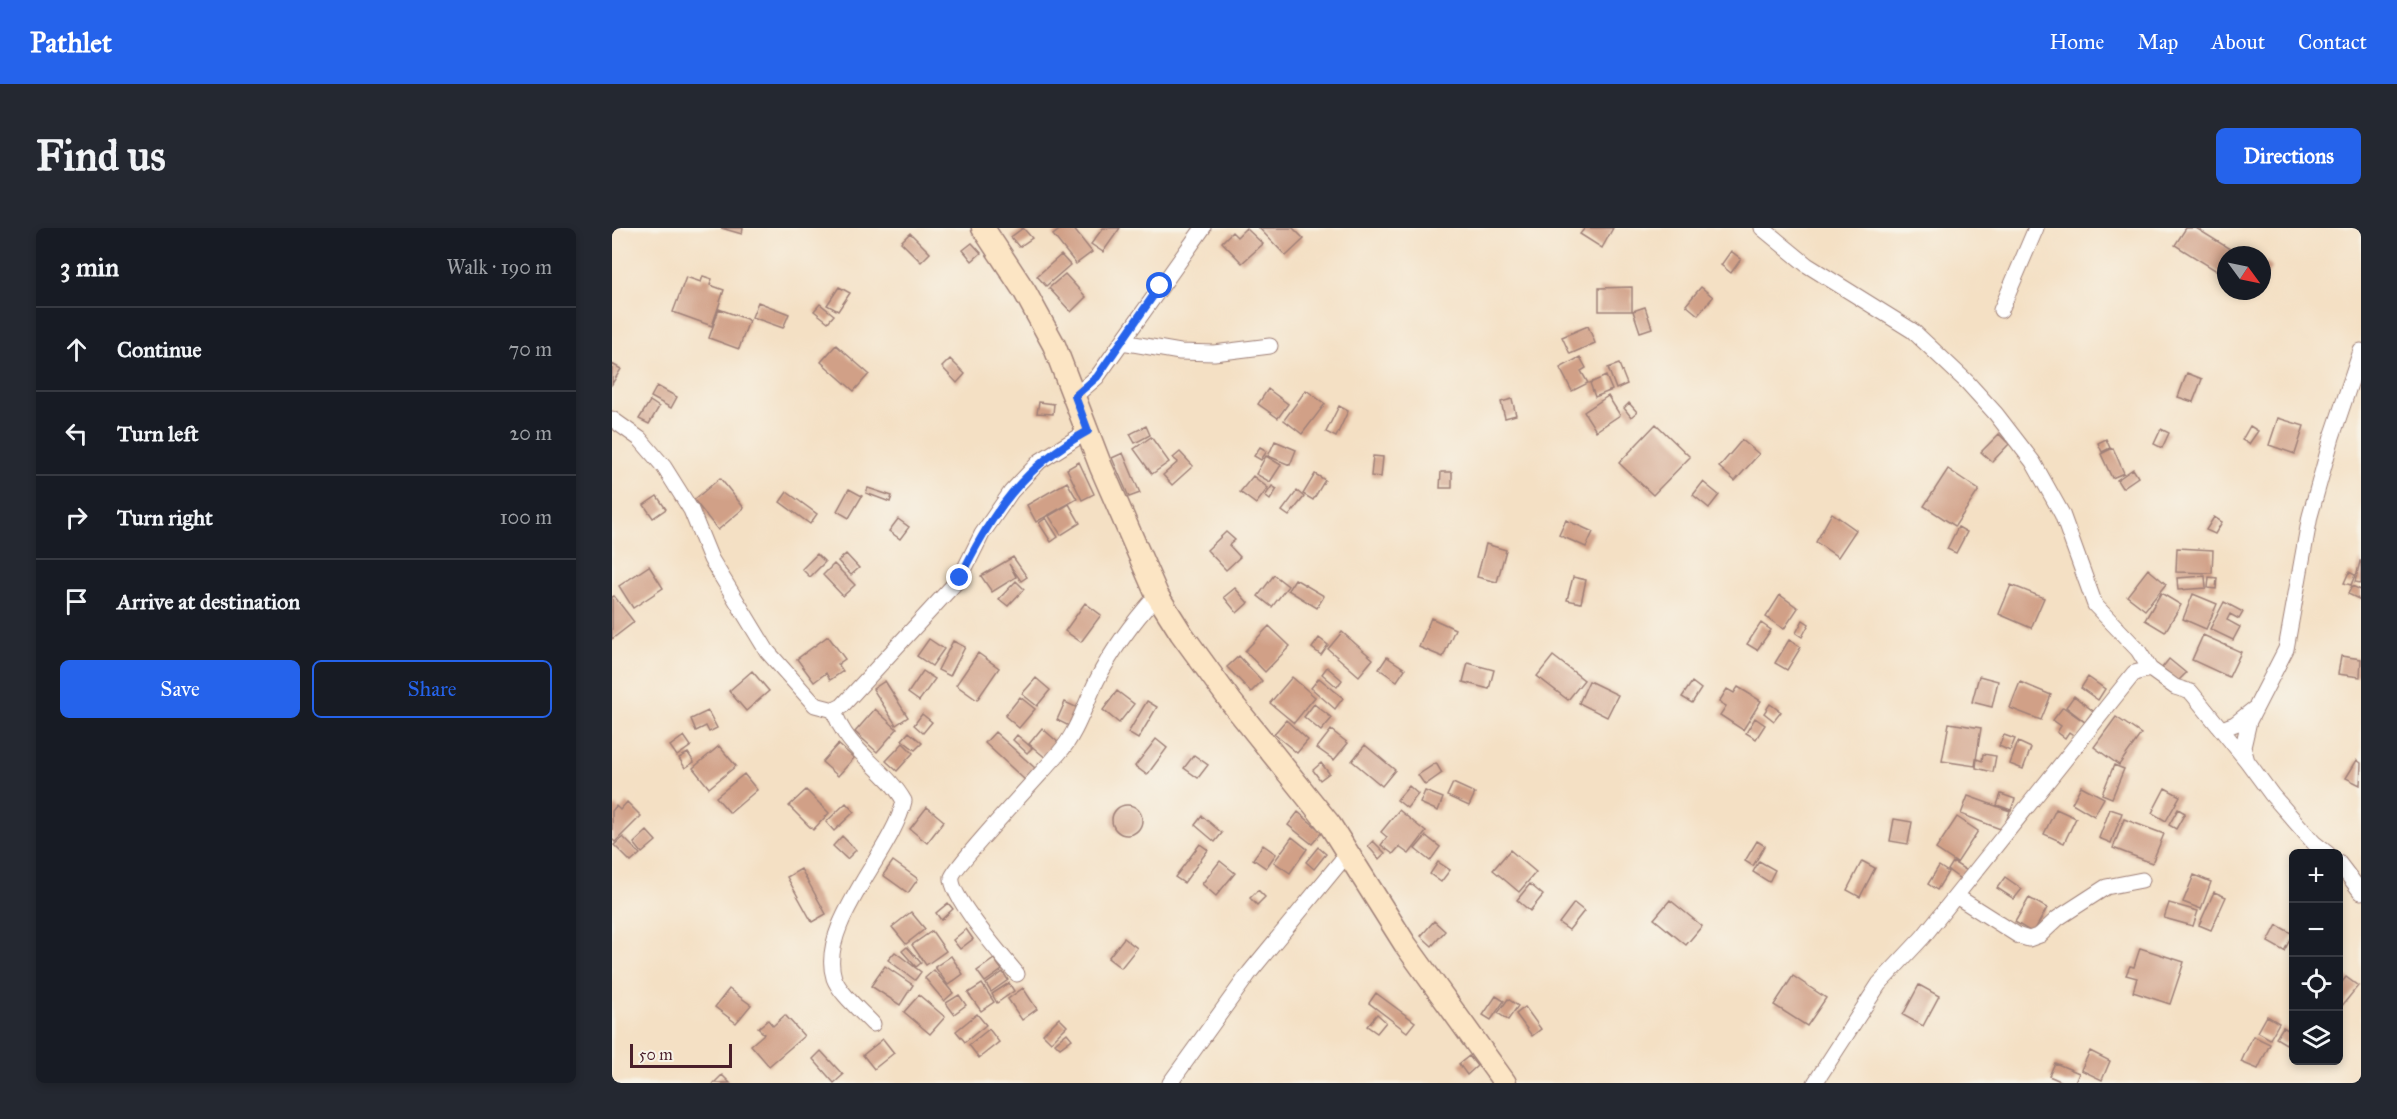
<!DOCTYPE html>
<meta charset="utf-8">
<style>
:root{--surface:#171b24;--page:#242831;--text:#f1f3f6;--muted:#9ea1a6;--line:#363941;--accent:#2563eb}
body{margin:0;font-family:"IM FELL Great Primer",serif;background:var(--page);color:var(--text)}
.controls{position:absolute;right:18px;bottom:18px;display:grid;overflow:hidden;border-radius:9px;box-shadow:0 3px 9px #0003}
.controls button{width:54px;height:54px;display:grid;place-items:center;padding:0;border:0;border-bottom:2px solid var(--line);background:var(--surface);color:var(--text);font:30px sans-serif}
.compass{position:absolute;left:1605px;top:18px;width:54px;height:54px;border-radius:50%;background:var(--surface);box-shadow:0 3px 9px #0003;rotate:123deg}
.scale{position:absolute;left:18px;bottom:15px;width:102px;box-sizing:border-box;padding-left:6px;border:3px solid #4a1f2b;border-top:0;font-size:16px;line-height:21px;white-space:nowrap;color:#4a1f2b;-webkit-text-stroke:4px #f7f3e8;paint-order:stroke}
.stop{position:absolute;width:18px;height:18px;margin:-14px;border:4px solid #2563eb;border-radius:50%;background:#fff}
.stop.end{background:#2563eb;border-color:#fff;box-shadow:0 2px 6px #0008}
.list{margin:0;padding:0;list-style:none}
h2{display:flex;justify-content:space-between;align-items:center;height:78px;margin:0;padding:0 24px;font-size:26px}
h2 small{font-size:20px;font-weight:400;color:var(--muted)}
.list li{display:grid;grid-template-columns:39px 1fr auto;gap:18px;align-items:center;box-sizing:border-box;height:84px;padding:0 24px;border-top:2px solid var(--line)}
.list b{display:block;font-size:22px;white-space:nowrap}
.list em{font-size:20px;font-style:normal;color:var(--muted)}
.actions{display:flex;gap:12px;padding:18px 24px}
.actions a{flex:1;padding:14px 0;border:2px solid var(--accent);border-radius:9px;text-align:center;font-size:21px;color:var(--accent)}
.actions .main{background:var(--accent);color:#fff}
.icon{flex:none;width:33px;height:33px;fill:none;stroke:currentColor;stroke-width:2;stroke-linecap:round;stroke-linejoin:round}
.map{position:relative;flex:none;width:1749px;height:855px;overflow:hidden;border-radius:9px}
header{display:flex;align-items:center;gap:36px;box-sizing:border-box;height:84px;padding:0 30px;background:var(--accent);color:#fff}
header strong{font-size:28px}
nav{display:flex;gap:33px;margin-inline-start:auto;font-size:21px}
.intro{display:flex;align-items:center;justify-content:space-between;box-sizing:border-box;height:144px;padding:0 36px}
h1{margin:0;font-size:42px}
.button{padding:15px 27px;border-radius:9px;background:var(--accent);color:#fff;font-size:21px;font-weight:700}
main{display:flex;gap:36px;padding:0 36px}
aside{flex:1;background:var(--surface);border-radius:9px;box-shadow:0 3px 9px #0003}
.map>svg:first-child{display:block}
.building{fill:#d1a087}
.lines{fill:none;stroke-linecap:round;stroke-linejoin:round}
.street-casing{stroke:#9f8078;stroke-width:17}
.secondary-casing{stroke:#9f8078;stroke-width:25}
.street{stroke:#fff;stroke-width:15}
.secondary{stroke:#fce5c4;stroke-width:22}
.route{stroke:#2563eb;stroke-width:8}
</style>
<header>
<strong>Pathlet</strong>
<nav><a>Home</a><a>Map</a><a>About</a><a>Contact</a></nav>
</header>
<div class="intro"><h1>Find us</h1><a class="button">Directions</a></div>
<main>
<aside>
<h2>3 min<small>Walk · 190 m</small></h2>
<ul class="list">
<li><svg class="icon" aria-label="ahead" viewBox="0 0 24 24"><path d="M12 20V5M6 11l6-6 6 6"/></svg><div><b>Continue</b></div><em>70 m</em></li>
<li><svg class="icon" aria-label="left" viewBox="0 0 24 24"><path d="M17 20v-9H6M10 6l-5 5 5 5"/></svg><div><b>Turn left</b></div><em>20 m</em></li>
<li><svg class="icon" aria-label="right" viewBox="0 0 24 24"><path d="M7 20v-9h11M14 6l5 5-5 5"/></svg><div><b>Turn right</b></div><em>100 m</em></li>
<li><svg class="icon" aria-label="arrive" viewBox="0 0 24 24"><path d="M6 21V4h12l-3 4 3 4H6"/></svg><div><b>Arrive at destination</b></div></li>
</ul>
<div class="actions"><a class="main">Save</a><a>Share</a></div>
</aside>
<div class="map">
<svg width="1749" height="855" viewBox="0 0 1749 855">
<rect width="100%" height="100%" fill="#f7f3e8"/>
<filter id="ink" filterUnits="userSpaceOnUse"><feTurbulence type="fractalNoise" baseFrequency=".0167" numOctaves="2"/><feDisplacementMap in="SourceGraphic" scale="12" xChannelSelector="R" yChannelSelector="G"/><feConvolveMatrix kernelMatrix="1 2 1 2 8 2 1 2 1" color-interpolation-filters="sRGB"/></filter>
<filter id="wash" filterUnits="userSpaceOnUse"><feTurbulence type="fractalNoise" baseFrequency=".008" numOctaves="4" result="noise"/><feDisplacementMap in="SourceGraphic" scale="24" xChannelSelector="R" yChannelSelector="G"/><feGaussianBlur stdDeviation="1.35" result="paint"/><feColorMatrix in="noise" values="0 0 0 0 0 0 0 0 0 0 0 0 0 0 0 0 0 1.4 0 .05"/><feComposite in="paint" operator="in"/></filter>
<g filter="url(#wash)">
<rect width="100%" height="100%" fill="#f4e0c4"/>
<g id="blocks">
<path class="building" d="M109,0H131L130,6Z
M411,0L420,10L407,19L399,9Z
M450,0H461L480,24L464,36L441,7Z
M491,0H508L491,24L479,16Z
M634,0L651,16L630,35L610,14L620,4L625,9Z
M647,0H681L692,11L674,28Z
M973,0H1001L990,20L968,6Z
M1574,0H1584L1621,23L1619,27H1614V35L1608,45L1563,17Z
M298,5L318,25L309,34L289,14Z
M360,15L369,25L360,33L351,22Z
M1119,23L1129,31L1119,45L1109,37Z
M449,27L458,37L434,58L425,48Z
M1654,34L1660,39L1650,54V40Z
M453,46L474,69L459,84L437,60Z
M91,48L100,51L98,57L112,62L100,98L61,84L74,49L89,54Z
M227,59L238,65L226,83L215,77Z
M1020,59V83H987V60Z
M1089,59L1101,69L1086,87L1074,77Z
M146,74L177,86L171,100L140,89Z
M208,76L222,87L216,94L202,83Z
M1033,79L1040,100L1028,104L1021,83Z
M107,81L137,92L127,121L97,110Z
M976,98L983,115L958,126L950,109Z
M224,117L257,146L242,163L209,134Z
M968,129L974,140L969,143L976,155L960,163L948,140Z
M338,131L353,146L345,155L330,139Z
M0,136L9,141L0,156Z
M1007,136L1015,156L1004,161L996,140Z
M1575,145L1590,151L1581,174L1566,169Z
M994,148L1000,162L983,169L978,155Z
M45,158L65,169L59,180L39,169Z
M656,161L676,176L666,190L646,176Z
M694,162L713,176L690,206L672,192Z
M996,168L1008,187L984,203L972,184Z
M900,171L904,187L893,190L889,174Z
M38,173L47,179L37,196L27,191Z
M427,174L442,176L441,186L425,185Z
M1017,175L1025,184L1019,189L1012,180Z
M727,178L736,183L724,209L714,204Z
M1666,190L1692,198L1683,226L1657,217Z
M1044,196L1078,229L1041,267L1007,235Z
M534,198L538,207L523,215L518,206Z
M1638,198L1646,203L1637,216L1630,212Z
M1549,201L1557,205L1550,220L1542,216Z
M1387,206L1397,216L1380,234L1369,224Z
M539,209L557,234L540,246L522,221Z
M1494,211L1498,220L1490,224L1486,215Z
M1130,212L1147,226L1123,253L1107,239Z
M663,213L684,222L678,237L656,228Z
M648,219L655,223L649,232L642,228Z
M1501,220L1512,245L1500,250L1489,226Z
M568,224L581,238L560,257L551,247L566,234L561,230Z
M511,225L528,265L517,269L500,230Z
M654,228L669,237L658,254L644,246Z
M761,228L771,229L769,249L759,248Z
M467,234L482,266L470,272L455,241Z
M1336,241L1367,262L1343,298L1312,278Z
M1521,241L1526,249L1510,260L1505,252Z
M829,244H840V260H828Z
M703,246L713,252L701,272L691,266Z
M641,248L656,260L644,276L628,264Z
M108,250L132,280L106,302L82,272Z
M455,254L465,271L424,294L415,277Z
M1091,254L1107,267L1097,280L1081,267Z
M660,258L665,261L658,272L653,268Z
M256,260L280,268L278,274L254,265Z
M237,261L250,268L237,290L225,283Z
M685,263L692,269L677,288L670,283Z
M175,264L205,286L198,296L168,274Z
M45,268L54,281L41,290L32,277Z
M457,276L468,295L449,307L437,288Z
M1220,285L1244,302L1226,329L1204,314Z
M1602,289L1610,294L1603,306L1594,302Z
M434,290L446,309L439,314L427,295Z
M286,291L297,299L288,311L277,303Z
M954,292L981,304L974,319L947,307Z
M1346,299L1355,304L1344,325L1335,321Z
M614,304L623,312L617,317L628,329L614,342L595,322Z
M874,316L894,322L885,354L865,349Z
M1565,320L1601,322L1600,345L1564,344Z
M205,326L213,334L198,349L190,341Z
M234,326L247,340L239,347L226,333Z
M401,329L415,349L409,353L397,336L404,349L380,364L369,348Z
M1748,333H1749V355L1743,354Z
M222,336L243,357L231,368L211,347Z
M37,338L51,360L21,380L7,358Z
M1536,341L1554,356L1533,382L1515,368Z
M1737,344L1743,347L1739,357L1732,355Z
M662,347L676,358L660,379L646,368Z
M1593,348L1594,360L1566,362L1565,350Z
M961,349L974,352L969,375L955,372Z
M1597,349L1605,350L1604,361L1596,360Z
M683,351L712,368L705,380L676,362Z
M404,353L412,361L396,378L387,371Z
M1399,357L1432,370L1419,400L1387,386Z
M1740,358L1749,362V372L1736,366Z
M623,360L636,375L625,385L612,369Z
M1549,365L1569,377L1553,404L1533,392Z
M1581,366L1605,376L1594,401L1571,391Z
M1168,367L1186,380L1172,401L1154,389Z
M2,368L22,394L0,411V369Z
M1612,374L1631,384L1627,391L1618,386L1615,392L1628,399L1621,412L1598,401Z
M473,375L489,387L469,414L453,403Z
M819,390L843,401L831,429L807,419Z
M1191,392L1197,396L1190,409L1184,405Z
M1149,395L1159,402L1145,422L1135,416Z
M657,398L678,418L653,444L633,423Z
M730,404L761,431L747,448L716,421Z
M1591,407L1629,424L1617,449L1580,432Z
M216,408L233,431L226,436L231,443L218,452L214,445L202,454L185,431Z
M707,410L716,417L709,427L700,420Z
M317,411L332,421L320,438L305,428Z
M1177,412L1189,419L1175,442L1163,435Z
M341,413L353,419L338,448L326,442Z
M366,425L387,440L365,472L344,457Z
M627,428L650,453L639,464L615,439Z
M941,428L972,452L956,472L925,448Z
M1729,428L1749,431L1748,449L1726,446Z
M775,429L793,441L785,453L767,441Z
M1557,431L1574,445L1566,453L1550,440Z
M856,435L882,442L877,461L851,454Z
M715,439L730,452L725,459L710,446Z
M140,443L157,463L134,483L117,463Z
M311,443L323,451L307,473L296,465Z
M1367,448L1386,453L1380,479L1360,474Z
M680,449L703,469L682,495L658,475Z
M1476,449L1493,461L1486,472L1469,460Z
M424,450L438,462L425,478L410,466Z
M707,450L731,470L723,481L699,460Z
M273,453L296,489L284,497L261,461Z
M977,453L1006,467L995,489L967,475Z
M1080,454L1089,461L1080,475L1070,469Z
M1408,454L1439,467L1429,492L1398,480Z
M1126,459L1149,473L1131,502L1108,487L1114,478L1107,474L1115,461L1122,465Z
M505,463L522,476L507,495L491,482Z
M1462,468L1481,483L1473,494L1454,479Z
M408,469L423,481L407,500L393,488Z
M535,473L545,479L526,511L516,505Z
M453,474L468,481L459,499L445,492Z
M702,476L720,490L709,503L692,489Z
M1158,476L1169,484L1162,493L1152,485Z
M1451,479L1474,495L1464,509L1457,504L1453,510L1445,504L1449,498L1441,492Z
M263,481L285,501L265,524L243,504Z
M96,483L105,500L97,504L94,498L84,503L79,491Z
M310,486L320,494L311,505L302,497Z
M1504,489L1529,506L1507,537L1482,519Z
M1143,490L1153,497L1144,511L1134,505Z
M674,492L696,512L685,525L662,506Z
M1337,495L1369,500L1363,538L1330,533Z
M430,500L448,516L435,531L417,516Z
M719,502L736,515L722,532L705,520Z
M297,504L310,515L303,522L290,512Z
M383,504L423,540L413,552L373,515Z
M405,507L420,520L415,525L401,512Z
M1392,507L1403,511L1398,523L1387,518Z
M72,508L79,518L65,528L58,518Z
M544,511L555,520L535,547L523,538Z
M1406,514L1419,520L1411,541L1398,536Z
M291,515L301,525L285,543L274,533Z
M226,516L242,530L226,548L210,534Z
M753,517L783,542L770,558L740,533Z
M107,518L124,538L97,560L81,540Z
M76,525L82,534L73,540L67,530Z
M1371,526L1384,528L1381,544L1364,540L1365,531L1370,533Z
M582,527L596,537L586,550L572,540Z
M1745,532L1749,535L1748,557L1734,550Z
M709,535L717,545L708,552L701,542Z
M824,535L830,545L813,557L806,547Z
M1502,537L1512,541L1500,570L1490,566Z
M132,546L145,562L118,585L104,569Z
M841,555L863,565L857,578L835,568Z
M797,558L806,566L795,580L785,572Z
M1469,558L1492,570L1482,588L1460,575Z
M1553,560L1568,568L1554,593L1540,585Z
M194,562L217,585L201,602L177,578Z
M813,563L831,570L826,583L808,575Z
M1389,566L1403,571L1399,582L1385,577Z
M1356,568L1398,583L1391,602L1349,586Z
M15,574L29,588L3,614L0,611V583L4,578L8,582Z
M234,575L242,584L222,603L214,594Z
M500 592a15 15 0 1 1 30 0a15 15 0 1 1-30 0Z
M315,579L332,593L315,615L298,601Z
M1444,581L1464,590L1452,615L1432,606Z
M1498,581L1510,585L1499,615L1487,610Z
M1566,581L1573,585L1564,601L1557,597Z
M787,582L814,604L797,626L787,619L781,626L769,617L775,609L769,604Z
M686,584L710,604L700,616L676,597Z
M590,588L610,605L603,614L583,597Z
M1345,589L1366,603L1345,635L1324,621Z
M1282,591L1300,594L1296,616L1278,613Z
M1512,591L1552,606L1540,635L1501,620Z
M35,603L44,613L30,625L22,615Z
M230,608L244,622L235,631L221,618Z
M814,608L828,619L818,633L803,621Z
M11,609L28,626L19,634L2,617Z
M680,609L695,621L678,645L662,634Z
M761,613L773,625L767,631L756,618Z
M1145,613L1153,618L1141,638L1133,633Z
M588,616L596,622L572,655L563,649Z
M651,617L664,626L654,640L641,631Z
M706,619L714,626L702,641L694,634Z
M898,622L924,644L907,664L881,642Z
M281,633L306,651L296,665L271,647Z
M608,633L623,645L604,668L590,656Z
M1147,633L1163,642L1157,654L1141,644Z
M1250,633L1263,640L1248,669L1235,662Z
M826,634L838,642L829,654L818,646Z
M1341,634L1357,644L1351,653L1336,642Z
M1327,638L1336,644L1325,662L1316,656Z
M189,641L214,686L200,694L175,649Z
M1582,647L1599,654L1589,681L1571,674Z
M1393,649L1410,661L1402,671L1385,660Z
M918,656L931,667L918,683L905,672Z
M646,662L653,669L645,677L638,670Z
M1602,664L1614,669L1599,702L1587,697Z
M1417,670L1435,680L1421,705L1403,694Z
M1058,672L1090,698L1074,717L1042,691Z
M336,675L341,681L329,692L324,685Z
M962,675L972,683L957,702L947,695Z
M1557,675L1586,683L1581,698L1552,690Z
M299,684L313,701L294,716L280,699Z
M822,693L833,703L820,718L809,708Z
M1665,697L1681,706L1672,723L1656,714Z
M354,701L361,711L348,721L341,712Z
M320,703L334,723L314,737L300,717Z
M512,710L525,720L509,740L496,730Z
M295,719L309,735L304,739L290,723Z
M1528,720L1572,734L1558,776L1521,764L1525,750L1514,747L1518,738L1522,739Z
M283,724L309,744L303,752L276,732Z
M339,728L351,746L336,757L323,739Z
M382,731L390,742L373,754L365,743Z
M273,738L301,757L288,777L259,758Z
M322,742L341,765L332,773L313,750Z
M391,744L396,752L379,764L374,756Z
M1181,748L1214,770L1195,798L1162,777Z
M1734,749L1746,758L1729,779L1726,777V759Z
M397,755L402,763L385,775L380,766Z
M370,756L382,774L369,783L356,765Z
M1307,757L1327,768L1311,798L1291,787Z
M411,760L425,781L410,792L396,771Z
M117,761L139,777L124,795L103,779Z
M764,765L803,794L795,804L757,775Z
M307,767L333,789L318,806L292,784Z
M347,767L354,777L342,786L334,775Z
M884,768L892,773L879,792L871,787Z
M896,771L906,778L896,792L886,785Z
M913,779L929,801L920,808L904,786Z
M365,786L374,797L353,814L344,803Z
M765,786L774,794L765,805L755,798Z
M173,787L192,808L157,838L139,817L152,806L146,800L156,792L161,798Z
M1655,788L1667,795L1658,811L1646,804Z
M447,790L455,798L439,814L431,806Z
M1671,799L1681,805L1674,816L1664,810Z
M377,801L387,814L367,830L357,817Z
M455,805L460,811L448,820L443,815Z
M1641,808L1658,816L1646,841L1629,834Z
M271,811L282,825L262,841L251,827Z
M209,823L231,847L222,855L201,831Z
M1478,823L1498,833L1490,852L1469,842Z
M857,828L865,838L855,847L847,836Z
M1443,835L1467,845L1463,855H1453L1437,848Z
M110,847L118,855H102Z"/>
</g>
</g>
<g filter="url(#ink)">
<use href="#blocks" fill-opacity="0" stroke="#9f8078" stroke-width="1.5"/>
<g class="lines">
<defs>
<path id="street" d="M1150,0L1195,37L1301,103L1355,154L1384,186L1421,234L1450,286L1483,377L1526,422L1538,441
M1389,82L1424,0
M510,114L568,124L602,125L658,118
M463,168L485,149L591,0
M0,191L28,211L52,239L79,282L99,331L155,423L203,477L222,482L230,478L348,350L370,306L399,264L428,233L476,203
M222,482C233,522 273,539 292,573C281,624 205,697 222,750C228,766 249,783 261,796
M1610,501L1623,496L1642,481
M1716,626L1702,615L1660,567L1635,533L1631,519L1637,493L1674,421L1698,288L1720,209L1749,123
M1726,634L1749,664
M1344,668L1407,708L1417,711L1428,707L1446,690L1494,659L1530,652
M405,746C392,730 337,667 340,649C341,640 434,540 447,525C465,505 473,476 485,452C501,420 521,394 545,367
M558,855L638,744L735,626
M1203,855L1267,756L1311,709L1522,445L1538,441L1563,459L1579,464L1635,533"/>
<path id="secondary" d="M371,0L413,64L442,117L489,239L545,367L569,405L620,475L718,597L793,716L893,855"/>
</defs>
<use href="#street" class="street-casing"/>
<use href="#secondary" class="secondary-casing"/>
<use href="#street" class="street"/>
<use href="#secondary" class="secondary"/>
</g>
</g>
<g class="lines" filter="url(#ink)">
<path class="route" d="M348,350C379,285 412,238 476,203L463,168L485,149L548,58"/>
</g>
</svg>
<div class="controls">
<button>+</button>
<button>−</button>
<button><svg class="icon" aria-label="locate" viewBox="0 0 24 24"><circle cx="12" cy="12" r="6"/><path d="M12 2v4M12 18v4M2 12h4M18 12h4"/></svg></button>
<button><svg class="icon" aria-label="layers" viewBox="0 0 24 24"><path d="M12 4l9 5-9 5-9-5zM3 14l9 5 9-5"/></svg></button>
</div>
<svg class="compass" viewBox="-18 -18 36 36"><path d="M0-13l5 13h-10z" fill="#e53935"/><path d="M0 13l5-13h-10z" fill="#9ea1a6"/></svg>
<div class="scale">50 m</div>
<div class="stop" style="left:548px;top:58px"></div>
<div class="stop end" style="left:348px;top:350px"></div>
</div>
</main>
